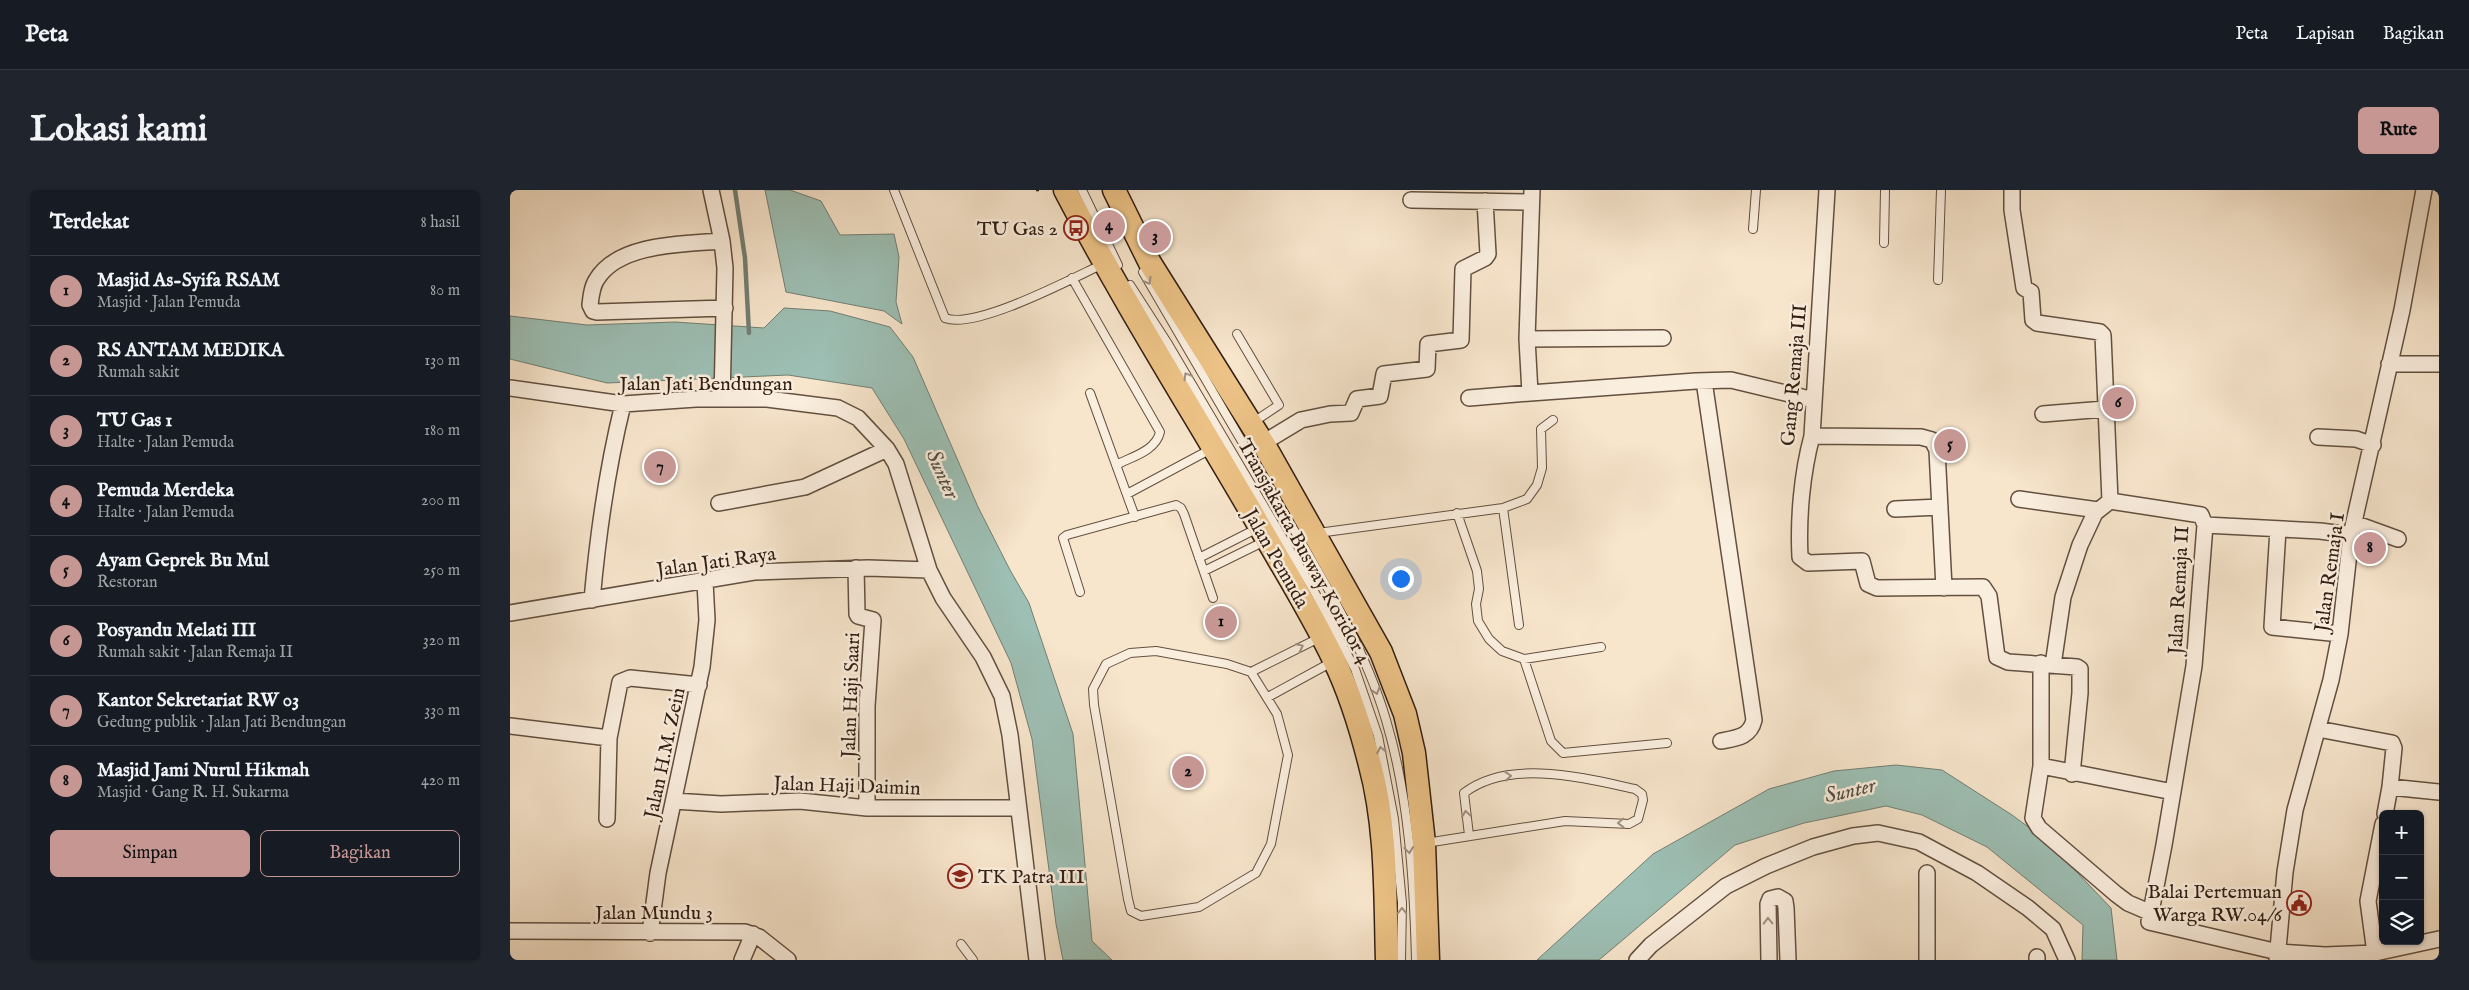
<!DOCTYPE html>
<html lang="id">
<meta charset="utf-8">
<style>
:root{--surface:#171b24;--page:#20242c;--text:#f1f3f6;--muted:#9ea1a6;--line:#363941;--accent:#c59692}
body{margin:0;font-family:"IM FELL English",serif;background:var(--page);color:var(--text)}
.controls{position:absolute;right:15px;bottom:15px;display:grid;overflow:hidden;border-radius:8px;box-shadow:0 1px 4px #0004}
.controls button{width:45px;height:45px;display:grid;place-items:center;padding:0;border:0;border-bottom:1px solid var(--line);background:var(--surface);color:var(--text);font:25px sans-serif}
.you{position:absolute;left:890px;top:388px;width:18px;height:18px;margin:-12px;border:4px solid #fff;border-radius:50%;background:#1a73e8;box-shadow:0 0 0 8px #1a73e833}
.badge{display:grid;place-items:center;width:32px;height:32px;border-radius:50%;background:var(--accent);color:#111;font-size:16px;font-weight:700}
.pin{position:absolute;translate:-50% -50%;border:2px solid #fff;box-shadow:0 1px 5px #0006}
.list{margin:0;padding:0;list-style:none}
h2{display:flex;justify-content:space-between;align-items:center;height:65px;margin:0;padding:0 20px;font-size:21px}
h2 small{font-size:16px;font-weight:400;color:var(--muted)}
.list li{display:grid;grid-template-columns:32px 1fr auto;gap:15px;align-items:center;box-sizing:border-box;height:70px;padding:0 20px;border-top:1px solid var(--line)}
.list b{display:block;font-size:19px;white-space:nowrap}
.list p{margin:0;font-size:16px;white-space:nowrap;color:var(--muted)}
.list em{font-size:16px;font-style:normal;color:var(--muted)}
.actions{display:flex;gap:10px;padding:15px 20px}
.actions a{flex:1;padding:11px 0;border:1px solid var(--accent);border-radius:8px;text-align:center;font-size:18px;color:var(--accent)}
.actions .main{background:var(--accent);color:#111}
.icon{flex:none;width:28px;height:28px;fill:none;stroke:currentColor;stroke-width:2;stroke-linecap:round;stroke-linejoin:round}
.map{position:relative;flex:none;width:1929px;height:770px;overflow:hidden;border-radius:8px}
header{display:flex;align-items:center;gap:30px;box-sizing:border-box;height:70px;padding:0 25px;background:var(--surface);border-bottom:1px solid var(--line)}
header strong{font-size:24px}
nav{display:flex;gap:28px;margin-inline-start:auto;font-size:18px}
.intro{display:flex;align-items:center;justify-content:space-between;box-sizing:border-box;height:120px;padding:0 30px}
h1{margin:0;font-size:35px}
.button{padding:12px 22px;border-radius:8px;background:var(--accent);color:#111;font-size:18px;font-weight:700}
main{display:flex;gap:30px;padding:0 30px}
aside{flex:1;background:var(--surface);border-radius:8px;box-shadow:0 1px 4px #0004}
.map>svg:first-child{display:block}
.water{fill:#9dbfb4;stroke:#727f73}
.lines{fill:none;stroke-linecap:round;stroke-linejoin:round}
.stream{stroke:#727f73;stroke-width:4.5}
.lane-casing{stroke:#635040;stroke-width:10}
.street-casing{stroke:#635040;stroke-width:18}
.primary-casing{stroke:#321e12;stroke-width:25}
.path{stroke:#321e12;stroke-width:2.5;stroke-dasharray:4 2.5;stroke-linecap:butt}
.lane{stroke:#faeede;stroke-width:8}
.street{stroke:#faeede;stroke-width:15}
.primary{stroke:#ecc286;stroke-width:22}
.oneway{stroke:#a09082}
.labels{text-anchor:middle;stroke-width:5;stroke-linejoin:round;paint-order:stroke}
.poi-label{font-size:20px;fill:#321e12;stroke:#faeede;text-anchor:end}
.street-label{font-size:20px;fill:#321e12;stroke:#faeede}
.water-label{font-size:21px;font-style:italic;fill:#524e43;stroke:#faeede}
</style>
<header>
<strong>Peta</strong>
<nav><a>Peta</a><a>Lapisan</a><a>Bagikan</a></nav>
</header>
<div class="intro"><h1>Lokasi kami</h1><a class="button">Rute</a></div>
<main>
<aside>
<h2>Terdekat<small>8 hasil</small></h2>
<ul class="list">
<li><span class="badge">1</span><div><b>Masjid As-Syifa RSAM</b><p>Masjid · Jalan Pemuda</p></div><em>80 m</em></li>
<li><span class="badge">2</span><div><b>RS ANTAM MEDIKA</b><p>Rumah sakit</p></div><em>130 m</em></li>
<li><span class="badge">3</span><div><b>TU Gas 1</b><p>Halte · Jalan Pemuda</p></div><em>180 m</em></li>
<li><span class="badge">4</span><div><b>Pemuda Merdeka</b><p>Halte · Jalan Pemuda</p></div><em>200 m</em></li>
<li><span class="badge">5</span><div><b>Ayam Geprek Bu Mul</b><p>Restoran</p></div><em>250 m</em></li>
<li><span class="badge">6</span><div><b>Posyandu Melati III</b><p>Rumah sakit · Jalan Remaja II</p></div><em>320 m</em></li>
<li><span class="badge">7</span><div><b>Kantor Sekretariat RW 03</b><p>Gedung publik · Jalan Jati Bendungan</p></div><em>330 m</em></li>
<li><span class="badge">8</span><div><b>Masjid Jami Nurul Hikmah</b><p>Masjid · Gang R. H. Sukarma</p></div><em>420 m</em></li>
</ul>
<div class="actions"><a class="main">Simpan</a><a>Bagikan</a></div>
</aside>
<div class="map">
<svg width="1929" height="770" viewBox="0 0 1929 770">
<rect width="100%" height="100%" fill="#f7e5cc"/>
<filter id="stains"><feTurbulence type="fractalNoise" baseFrequency=".004" numOctaves="4"/><feColorMatrix values="0 0 0 0 .2 0 0 0 0 .09 0 0 0 0 .02 0 0 0 .5 -.17"/></filter>
<radialGradient id="worn" r=".72"><stop offset=".6" stop-color="#630" stop-opacity="0"/><stop offset="1" stop-color="#630" stop-opacity=".3"/></radialGradient>
<path class="water" d="M255,0H280L311,11L330,45L384,44L389,67L386,112L392,134L374,121L276,102Z
M274,118L320,121L380,137L403,167L468,317L500,380L519,413L563,544L582,751L602,770H553L546,734L522,549L501,473L394,249L362,198L278,185L97,193L0,169V126L77,135L165,132L254,138Z
M1386,575L1432,580L1502,625L1536,650L1601,718L1607,770H1572L1573,735L1477,657L1412,625L1376,616L1294,633L1225,655L1089,770H1027L1143,664L1259,599L1324,581Z"/>
<g class="lines">
<path class="stream" d="M225,0L235,68L239,143"/>
<defs>
<path id="lane" d="M384,0L435,128C465,140 561,89 593,74
M572,0L608,75
M1243,39L1246,0
M1374,53L1375,0
M633,82C677,158 722,235 767,311C808,381 853,452 876,530C899,607 904,691 906,770
M562,88L650,242C646,261 621,267 606,275
M1428,90L1431,0
M620,95L658,154L804,401L845,479L868,546L884,629L892,713L891,770
M727,144L769,215L742,233
M580,203L625,327
M617,304L703,258
M993,318L1017,309L1027,295L1032,278L1031,239L1043,230
M947,323L967,381L969,399L966,414L968,431L979,449L992,461L1014,469L1041,551L1053,563L1157,553
M808,343L993,318L1009,435
M689,368L748,338
M694,381L755,351
M570,402L553,348L557,345L666,315L671,318L674,324L703,408
M646,461L717,474L741,482L767,524L778,565L761,654L746,683L689,717L631,726L621,721L618,709L584,515L583,499L596,474L620,463Z
M1014,469L1091,457
M741,482L811,447
M758,507L822,472
M916,653L1055,631L1119,634L1128,629L1133,610L1132,604L1125,599C1074,588 999,568 954,603L959,645
M451,754L463,770"/>
<path id="street" d="M201,0L212,51L215,78L212,209
M1022,0L1017,149L1020,203L1186,191L1221,190L1304,210
M1317,0L1302,246C1292,283 1288,328 1290,367L1298,373L1352,371L1358,394L1367,398L1473,397L1479,406L1487,467L1498,472L1567,477L1570,479V503L1562,584
M1502,0V20L1514,98L1521,102L1523,130L1527,133L1590,142L1593,145L1600,311
M901,10L1020,12
M212,51C175,54 109,53 87,89C82,96 81,106 80,115L83,121L87,122L215,118
M1017,149L1153,148
M1879,174H1929
M1194,191L1244,530C1240,547 1227,548 1211,551
M0,198L113,214L186,209H257L328,218L348,228L377,259L386,274L419,380L433,408L473,467L492,506L500,545L527,770
M959,208L1020,203
M1533,224L1595,219
M1302,246L1411,247L1422,250L1427,260L1434,398
M1808,247L1846,249L1863,255
M753,253L791,230L820,224L841,223L847,209L870,206L874,184L917,179L918,154L951,150L953,79L975,68L978,64L975,11
M1509,309L1588,320
M1600,311L1691,325L1695,335L1684,476L1654,655L1639,732L1768,762L1815,765L1865,763L1929,749
M209,313L295,297L377,259
M1385,319L1430,317
M1844,333L1888,349
M1695,335L1810,341L1841,345
M1768,339L1762,437L1830,444
M346,378L347,424L348,426L363,430L357,516V618
M82,410C88,343 97,279 113,214
M0,423L244,382L358,378L419,380
M1531,473V576L1523,628L1529,638L1606,704L1618,713L1639,722
M1543,475L1553,407L1570,355L1585,323L1600,311
M0,536L99,548L110,492L120,488L189,495
M1808,539L1882,553L1884,558L1880,597
M1531,576L1663,602
M164,611L211,614L290,611L357,618H508
M1875,624L1880,597L1929,602
M97,629L99,548
M1417,683V770
M0,741L235,742L249,747L278,770
M140,743L148,683L192,477L197,430L195,392
M1865,763L1858,711L1873,634
M1527,767V770
M232,770L243,744
M1127,770L1141,755L1216,696L1256,676L1303,657L1343,646L1368,643L1409,652L1467,683L1518,718L1543,739L1557,770
M1259,770L1258,714L1260,709L1268,707L1275,711L1276,718L1278,770
M1767,770L1775,682L1785,620L1821,490L1830,444L1841,345L1892,120L1914,0"/>
<path id="primary" d="M555,0C613,111 680,217 743,325C770,373 800,420 824,470C840,503 851,539 860,575C877,638 875,705 877,770
M604,0L640,73L753,253L871,462L895,524L904,563L914,653L918,770"/>
</defs>
<use href="#lane" class="lane-casing"/>
<use href="#street" class="street-casing"/>
<use href="#primary" class="primary-casing"/>
<path class="path" d="M526,0H529"/>
<use href="#lane" class="lane"/>
<use href="#street" class="street"/>
<use href="#primary" class="primary"/>
</g>
<defs><path id="oneway-chevron" d="M-2-3.5L2.5 0L-2 3.5" fill="none" stroke-width="1.6" stroke-linecap="round" stroke-linejoin="round" transform="scale(1.25)"/></defs>
<g class="oneway">
<use href="#oneway-chevron" transform="translate(638 91) rotate(60)"/>
<use href="#oneway-chevron" transform="translate(677 186) rotate(-121)"/>
<use href="#oneway-chevron" transform="translate(790 457) rotate(-26)"/>
<use href="#oneway-chevron" transform="translate(866 501) rotate(71)"/>
<use href="#oneway-chevron" transform="translate(871 560) rotate(-101)"/>
<use href="#oneway-chevron" transform="translate(998 586) rotate(-5)"/>
<use href="#oneway-chevron" transform="translate(956 624) rotate(-98)"/>
<use href="#oneway-chevron" transform="translate(1111 633) rotate(179)"/>
<use href="#oneway-chevron" transform="translate(899 660) rotate(83)"/>
<use href="#oneway-chevron" transform="translate(892 721) rotate(-90)"/>
<use href="#oneway-chevron" transform="translate(1258 731) rotate(-91)"/>
</g>
<defs>
<symbol id="bus-ring" viewBox="-11 -11 22 22"><circle r="9.5" fill="#faeede" stroke="#8f2418" stroke-width="1.5"/><path d="M-5-6H5V4H4V6H2V4H-2V6H-4V4H-5ZM-3.5-4V0h7V-4ZM-3.5 1.2v1.5H-2V1.2ZM2 1.2v1.5H3.5V1.2Z" fill="#8f2418"/></symbol>
<symbol id="school-ring" viewBox="-11 -11 22 22"><circle r="9.5" fill="#faeede" stroke="#8f2418" stroke-width="1.5"/><path d="M0-5L7-2L0 1L-7-2ZM-4 1L0 2.5L4 1V4Q0 6-4 4Z" fill="#8f2418"/></symbol>
<symbol id="civic-ring" viewBox="-11 -11 22 22"><circle r="9.5" fill="#faeede" stroke="#8f2418" stroke-width="1.5"/><path d="M-.6-6.5H3V-4.5H.6V-3L4-1V1h2V6H-6V1h2V-1L-.6-3ZM-1.2 2.5V6h2.4V2.5Z" fill="#8f2418"/></symbol>
</defs>
<g fill-rule="evenodd">
<use href="#bus-ring" x="552" y="24" width="28" height="28"/>
<use href="#school-ring" x="436" y="672" width="28" height="28"/>
<use href="#civic-ring" x="1775" y="699" width="28" height="28"/>
</g>
<g class="labels">
<g class="poi-label">
<text x="548" y="45">TU Gas 2</text>
<text x="468" y="693" text-anchor="start">TK Patra III</text>
<text x="1772" y="708">Balai Pertemuan<tspan x="1772" dy="23">Warga RW.04/6</tspan></text>
</g>
<g class="street-label">
<text transform="translate(1283 185) rotate(-85)" y="7">Gang Remaja III</text>
<text x="196" y="200">Jalan Jati Bendungan</text>
<text transform="translate(795 361) rotate(61)" y="7">Transjakarta Busway Koridor 4</text>
<text transform="translate(767 368) rotate(60)" y="7">Jalan Pemuda</text>
<text transform="translate(206 371) rotate(-8)" y="7">Jalan Jati Raya</text>
<text transform="translate(1819 382) rotate(-82)" y="7">Jalan Remaja I</text>
<text transform="translate(1668 400) rotate(-87)" y="7">Jalan Remaja II</text>
<text transform="translate(340 505) rotate(-88)" y="7">Jalan Haji Saari</text>
<text transform="translate(154 563) rotate(-78)" y="7">Jalan H.M. Zein</text>
<text transform="translate(337 595) rotate(2)" y="7">Jalan Haji Daimin</text>
<text x="144" y="729">Jalan Mundu 3</text>
</g>
<g class="water-label">
<text transform="translate(433 284) rotate(66)" y="7">Sunter</text>
<text transform="translate(1340 600) rotate(-13)" y="7">Sunter</text>
</g>
</g>
<rect width="100%" height="100%" filter="url(#stains)"/>
<rect width="100%" height="100%" fill="url(#worn)"/>
</svg>
<div class="controls">
<button>+</button>
<button>−</button>
<button><svg class="icon" aria-label="layers" viewBox="0 0 24 24"><path d="M12 4l9 5-9 5-9-5zM3 14l9 5 9-5"/></svg></button>
</div>
<div class="you"></div>
<div class="pin badge" style="left:711px;top:432px">1</div>
<div class="pin badge" style="left:678px;top:582px">2</div>
<div class="pin badge" style="left:645px;top:47px">3</div>
<div class="pin badge" style="left:599px;top:36px">4</div>
<div class="pin badge" style="left:1440px;top:255px">5</div>
<div class="pin badge" style="left:1608px;top:213px">6</div>
<div class="pin badge" style="left:150px;top:277px">7</div>
<div class="pin badge" style="left:1860px;top:358px">8</div>
</div>
</main>
